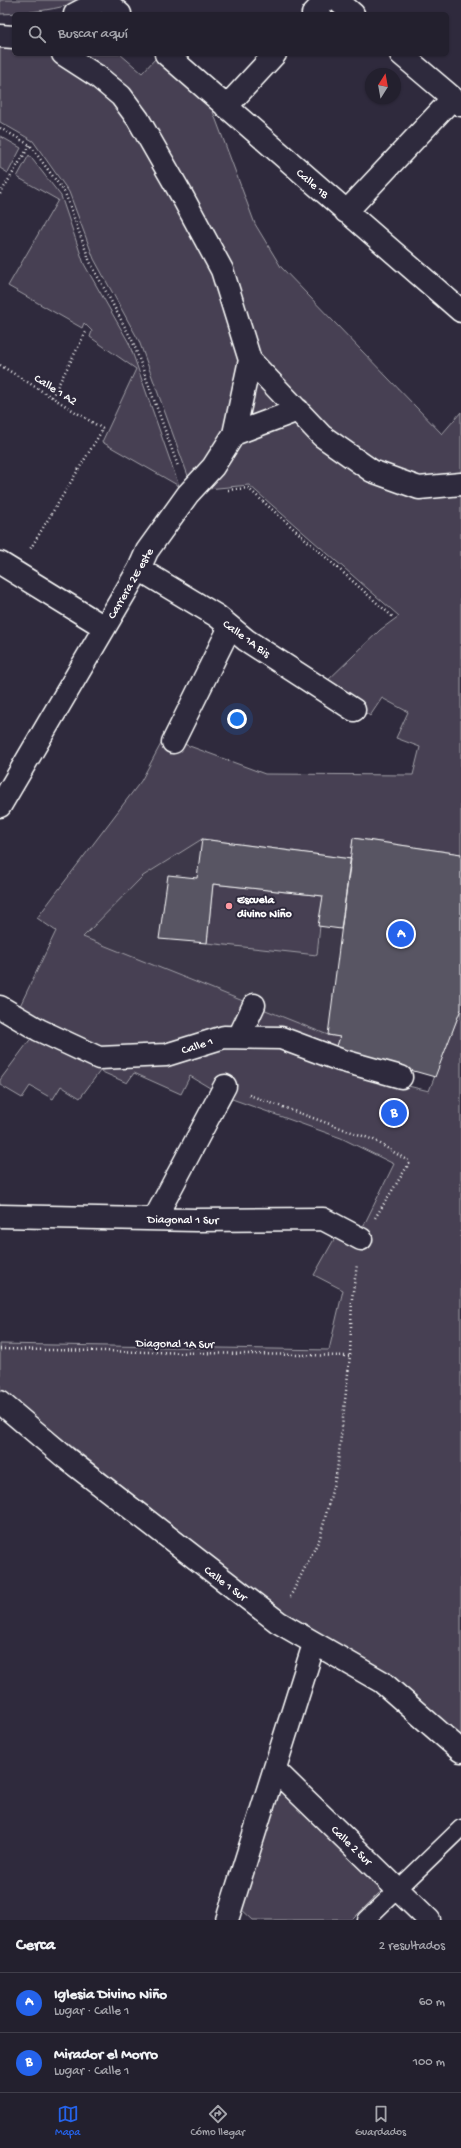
<!DOCTYPE html>
<html lang="es">
<meta charset="utf-8">
<style>
:root{--surface:#23202e;--page:#2b2836;--text:#f1f3f6;--muted:#a3a3aa;--line:#403e4a;--accent:#2563eb}
body{margin:0;font-family:"Gochi Hand",sans-serif;background:var(--page);color:var(--text)}
.compass{position:absolute;left:365px;top:68px;width:36px;height:36px;border-radius:50%;background:var(--surface);box-shadow:0 1px 3px #0004;rotate:11deg}
.you{position:absolute;left:237px;top:719px;width:14px;height:14px;margin:-10px;border:3px solid #fff;border-radius:50%;background:#1a73e8;box-shadow:0 0 0 6px #1a73e833}
.badge{display:grid;place-items:center;width:26px;height:26px;border-radius:50%;background:var(--accent);color:#fff;font-size:13px;font-weight:700}
.pin{position:absolute;translate:-50% -50%;border:2px solid #fff;box-shadow:0 1px 4px #0006}
.list{margin:0;padding:0;list-style:none}
h2{display:flex;justify-content:space-between;align-items:center;height:52px;margin:0;padding:0 16px;font-size:17px}
h2 small{font-size:13px;font-weight:400;color:var(--muted)}
.list li{display:grid;grid-template-columns:26px 1fr auto;gap:12px;align-items:center;box-sizing:border-box;height:60px;padding:0 16px;border-top:1px solid var(--line)}
.list b{display:block;font-size:15px;white-space:nowrap}
.list p{margin:0;font-size:13px;white-space:nowrap;color:var(--muted)}
.list em{font-size:13px;font-style:normal;color:var(--muted)}
.icon{flex:none;width:22px;height:22px;fill:none;stroke:currentColor;stroke-width:2;stroke-linecap:round;stroke-linejoin:round}
.map{position:relative;flex:none;width:461px;height:1920px;overflow:hidden}
.search{position:absolute;background:var(--surface);box-shadow:0 1px 3px #0004;left:12px;right:12px;top:12px;height:44px;display:flex;align-items:center;gap:10px;box-sizing:border-box;padding:0 14px;border-radius:6px;color:var(--muted);font-size:15px}
.sheet{height:172px;background:var(--surface)}
nav{display:flex;justify-content:space-around;align-items:center;box-sizing:border-box;height:56px;border-top:1px solid var(--line);background:var(--surface);font-size:11px;color:var(--muted)}
nav a{display:grid;justify-items:center;gap:2px}
nav .on{color:var(--accent)}
.map>svg:first-child{display:block}
.built{fill:#3c3749}
.green{fill:#464152;stroke:#a2a0a8}
.building{fill:#595564;stroke:#fff}
.lines{fill:none;stroke-linecap:round;stroke-linejoin:round}
.lane-casing{stroke:#fff;stroke-width:19}
.street-casing{stroke:#fff;stroke-width:25}
.path{stroke:#fff;stroke-width:2.5;stroke-dasharray:1 3;stroke-linecap:butt}
.lane{stroke:#2f2a3d;stroke-width:16}
.street{stroke:#2f2a3d;stroke-width:22}
.poi-dot{fill:#ff9aa2;stroke:#2f2a3d;stroke-width:1.5}
.labels{text-anchor:middle;stroke-width:4;stroke-linejoin:round;paint-order:stroke}
.street-label{font-size:12px;fill:#fff;stroke:#2f2a3d}
.poi-label{font-size:12px;font-weight:bold;fill:#fff;stroke:#2f2a3d;text-anchor:start}
</style>
<div class="map">
<svg width="461" height="1920" viewBox="0 0 461 1920">
<rect width="100%" height="100%" fill="#2f2a3d"/>
<filter id="ink" filterUnits="userSpaceOnUse"><feTurbulence type="fractalNoise" baseFrequency=".025" numOctaves="2"/><feDisplacementMap in="SourceGraphic" scale="8" xChannelSelector="R" yChannelSelector="G"/><feConvolveMatrix kernelMatrix="1 2 1 2 8 2 1 2 1" color-interpolation-filters="sRGB"/></filter>
<g filter="url(#ink)">
<path class="built" d="M202,839L351,859L328,1035L83,937L143,876Z"/>
<path class="green" d="M0,0H85C58,10 28,13 0,14Z
M0,43H14V54H50L90,78L113,100L214,270L242,357L227,431L191,484L139,341L94,259L69,192L33,141L0,122Z
M71,54H120L142,73L156,58L209,101L255,224L281,267L442,434L461,412V477L419,482L376,467L326,432L256,359L124,90Z
M0,136L21,148L8,173L0,168Z
M29,155L61,196L84,264L129,343L179,486L102,442L136,369L90,337L92,331L84,323L82,328L8,286L58,200L17,177Z
M251,367L290,409L240,426Z
M297,414L370,475L461,489V854L353,838L351,859L202,839L143,876L83,937L328,1035L340,1037L336,1049L281,1033L163,1049L100,1052L18,1010L56,931L37,918L141,781L163,740L184,744L265,774L413,775L420,747L396,738L408,712L382,698L370,716L325,683L380,630L399,616L249,485L197,490L235,437Z
M213,884L323,896L317,955L207,943Z
M461,1009V1740L316,1638L0,1390V1344L329,1350L343,1290L314,1275L337,1234L364,1225L394,1164L341,1138L232,1099L169,1209L215,1091L190,1076L181,1094L134,1073L127,1083L100,1071L80,1098L61,1086L53,1099L30,1086L22,1098L0,1085V1080L35,1033L99,1063L227,1044H281L404,1085L429,1091Z
M281,1786L384,1888L352,1920H253L240,1908Z"/>
<path class="building" d="M353,838L461,854V1009L435,1077L336,1049L340,1037L328,1035Z
M202,839L351,859L341,929L318,926L323,896L213,884L207,943L159,939L168,875L197,878Z"/>
<g class="lines">
<defs>
<path id="lane" d="M366,1920L461,1828"/>
<path id="street" d="M104,0L120,14
M337,0L353,14
M75,14L102,0
M313,14L326,0
M0,36L14,37
M63,54L97,76L121,96L138,119L181,194L222,270L250,360L322,436L372,471L419,488L461,484
M166,54L461,311
M401,54L461,105
M226,107L275,54
M346,212L453,98
M234,434L298,410
M0,563L104,627
M139,569L217,616L246,640L354,710
M173,742L230,627
M0,806L139,569L147,551L188,494L213,467L234,434L250,360
M0,1007L39,1030L99,1058L166,1055L224,1037L281,1038L340,1060L401,1077
M239,1037L254,1005
M0,1216L196,1220L323,1219L361,1239
M155,1218L225,1086
M0,1402L66,1458L278,1622L382,1682L461,1751
M275,1770L429,1920
M227,1920L314,1644"/>
</defs>
<use href="#lane" class="lane-casing"/>
<use href="#street" class="street-casing"/>
<path class="path" d="M0,128L30,145L65,193L90,262L133,342L178,466
M0,194L30,145
M0,365L103,429L29,551
M52,397L86,332
M228,490L248,488L394,618
M249,1095L374,1140L410,1162L375,1218
M0,1349L350,1356
M290,1597L320,1538L337,1471L350,1356L352,1298L357,1265"/>
<use href="#lane" class="lane"/>
<use href="#street" class="street"/>
</g>
</g>
<circle class="poi-dot" cx="229" cy="906" r="4"/>
<g class="labels">
<g class="street-label">
<text transform="translate(313 183) rotate(41)" y="4">Calle 1B</text>
<text transform="translate(56 389) rotate(32)" y="4">Calle 1 A2</text>
<text transform="translate(130 583) rotate(-60)" y="4">Carrera 2E este</text>
<text transform="translate(247 638) rotate(36)" y="4">Calle 1A Bis</text>
<text transform="translate(197 1045) rotate(-18)" y="4">Calle 1</text>
<text transform="translate(183 1219) rotate(1)" y="4">Diagonal 1 Sur</text>
<text transform="translate(175 1343) rotate(1)" y="4">Diagonal 1A Sur</text>
<text transform="translate(226 1583) rotate(37)" y="4">Calle 1 Sur</text>
<text transform="translate(352 1845) rotate(44)" y="4">Calle 2 Sur</text>
</g>
<g class="poi-label">
<text x="237" y="903">Escuela<tspan x="237" dy="14">divino Niño</tspan></text>
</g>
</g>
</svg>
<svg class="compass" viewBox="-18 -18 36 36"><path d="M0-13l5 13h-10z" fill="#e53935"/><path d="M0 13l5-13h-10z" fill="#a3a3aa"/></svg>
<div class="you"></div>
<div class="pin badge" style="left:401px;top:934px">A</div>
<div class="pin badge" style="left:394px;top:1113px">B</div>
<div class="search"><svg class="icon" aria-label="search" viewBox="0 0 24 24"><circle cx="10" cy="10" r="6"/><path d="M15 15l6 6"/></svg>Buscar aquí</div>
</div>
<section class="sheet">
<h2>Cerca<small>2 resultados</small></h2>
<ul class="list">
<li><span class="badge">A</span><div><b>Iglesia Divino Niño</b><p>Lugar · Calle 1</p></div><em>60 m</em></li>
<li><span class="badge">B</span><div><b>Mirador el Morro</b><p>Lugar · Calle 1</p></div><em>100 m</em></li>
</ul>
</section>
<nav>
<a class="on"><svg class="icon" aria-label="map" viewBox="0 0 24 24"><path d="M3 6l6-2 6 2 6-2v14l-6 2-6-2-6 2zM9 4v14M15 6v14"/></svg>Mapa</a>
<a><svg class="icon" aria-label="directions" viewBox="0 0 24 24"><path d="M12 3l9 9-9 9-9-9zM9 14v-3h6M13 9l2 2-2 2"/></svg>Cómo llegar</a>
<a><svg class="icon" aria-label="saved" viewBox="0 0 24 24"><path d="M7 4h10v16l-5-4-5 4z"/></svg>Guardados</a>
</nav>
